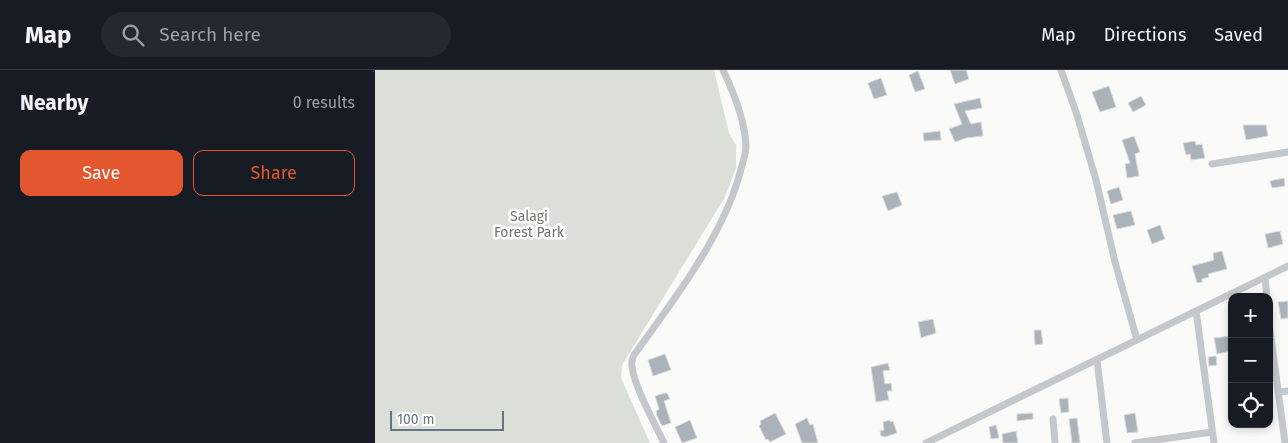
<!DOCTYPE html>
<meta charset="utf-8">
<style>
:root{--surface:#171b24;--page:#242831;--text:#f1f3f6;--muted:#9ea1a6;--line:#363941;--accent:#e4572e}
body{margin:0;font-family:"Fira Sans",sans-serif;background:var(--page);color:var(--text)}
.controls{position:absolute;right:15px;bottom:15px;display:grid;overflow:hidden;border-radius:10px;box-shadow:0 2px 8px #0003}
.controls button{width:45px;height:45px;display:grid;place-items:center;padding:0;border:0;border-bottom:1px solid var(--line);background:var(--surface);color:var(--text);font:25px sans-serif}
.scale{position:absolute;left:15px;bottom:12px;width:114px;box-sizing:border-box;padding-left:5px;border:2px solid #657683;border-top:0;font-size:14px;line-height:18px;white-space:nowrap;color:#657683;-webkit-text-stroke:4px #fff;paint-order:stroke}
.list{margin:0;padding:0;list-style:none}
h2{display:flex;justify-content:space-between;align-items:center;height:65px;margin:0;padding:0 20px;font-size:21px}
h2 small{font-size:16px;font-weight:400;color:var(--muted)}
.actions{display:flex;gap:10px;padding:15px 20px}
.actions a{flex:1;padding:11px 0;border:1px solid var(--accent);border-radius:10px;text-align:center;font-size:18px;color:var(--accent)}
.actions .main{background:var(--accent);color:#fff}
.icon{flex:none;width:28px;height:28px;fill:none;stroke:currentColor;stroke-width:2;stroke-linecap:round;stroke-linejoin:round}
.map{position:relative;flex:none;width:913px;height:373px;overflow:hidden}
header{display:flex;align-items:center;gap:30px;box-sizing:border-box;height:70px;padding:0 25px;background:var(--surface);border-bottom:1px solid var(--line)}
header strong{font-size:24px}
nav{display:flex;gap:28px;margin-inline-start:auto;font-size:18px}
.search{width:350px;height:45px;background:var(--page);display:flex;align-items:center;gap:12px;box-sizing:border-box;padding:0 18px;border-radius:28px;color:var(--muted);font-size:19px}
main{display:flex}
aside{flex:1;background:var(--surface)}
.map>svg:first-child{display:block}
.green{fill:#dadfd7}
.building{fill:#aab3b9;stroke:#dcdcda}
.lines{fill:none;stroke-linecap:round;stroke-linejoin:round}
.street{stroke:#c3c8cc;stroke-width:7}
.labels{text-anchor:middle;stroke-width:5;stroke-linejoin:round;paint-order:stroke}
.park-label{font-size:14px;fill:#687a64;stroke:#fff}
</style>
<header>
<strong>Map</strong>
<div class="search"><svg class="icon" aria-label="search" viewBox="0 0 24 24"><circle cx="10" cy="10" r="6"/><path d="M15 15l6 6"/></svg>Search here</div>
<nav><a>Map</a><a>Directions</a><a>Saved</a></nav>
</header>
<main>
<aside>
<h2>Nearby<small>0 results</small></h2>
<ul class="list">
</ul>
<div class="actions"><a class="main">Save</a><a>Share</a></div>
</aside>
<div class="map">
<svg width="913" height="373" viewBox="0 0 913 373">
<rect width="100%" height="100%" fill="#fafaf8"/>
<path class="green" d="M0,0H339L354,63L361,75V98L350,127L247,295L246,308L275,373H0Z"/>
<path class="building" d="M575,0H591L594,9L580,14Z
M543,1L550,19L540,22L534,5Z
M506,8L512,25L499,29L493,13Z
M734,16L741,37L725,42L717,22Z
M766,26L771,35L758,42L753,33Z
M605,28L607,38L590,41L596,54L606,52L608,66L591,68L580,72L574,59L587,54L579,34Z
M868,55H891L893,66L871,70Z
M565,61L566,70L549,71L548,63Z
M759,66L765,82L760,84L764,106L752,108L750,94L755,93L747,70Z
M820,71L821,75L827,74L830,88L816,90L815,84L811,85L808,73Z
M909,108L910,116L897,118L895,111Z
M744,117L748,130L736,134L732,121Z
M522,122L527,135L513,141L507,126Z
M756,141L760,155L742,159L738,145Z
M785,155L790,169L777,174L772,160Z
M905,161L908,174L893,178L890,164Z
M847,181L852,199L833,204L834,207L827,209V212L822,213L817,196L839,190L838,183Z
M913,231V248L906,249L903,232Z
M558,249L561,263L546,268L543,252Z
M659,260H666L668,274L660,275Z
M855,266L857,281L842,284L839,268Z
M290,284L296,300L278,306L273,290Z
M841,286L842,295L834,296L833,287Z
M513,293L515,300L508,301L510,314L516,313L517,321H512L514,330L501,332L496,297Z
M290,323H292L295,329L289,331L296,353L287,356L282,346L281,341L284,339L280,326Z
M693,328L694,342L686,343L684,329Z
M400,343L411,364L395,372L393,369L391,370L384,356L386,354L385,351Z
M658,343V349L642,351V344Z
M760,343L763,362L752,363L749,345Z
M432,348L435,355L438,354L443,373H427L420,354Z
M702,348L705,373H697L694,349Z
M315,350L322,368L307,373L300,357Z
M515,350V352L518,351L522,363L510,367L506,366L505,361L509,360L508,352Z
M621,355L624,368L616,369L614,357Z
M641,361L643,373H628L627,364Z"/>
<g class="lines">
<path class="street" d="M686,0L702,45L721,110L740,192L762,270
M837,94L913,82
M890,208L892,227
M821,241L839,373
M894,253L910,373
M722,290L732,373
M903,322L913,321
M678,349L680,373
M289,373C279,352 260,318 257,297C256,292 257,289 259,285C298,231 350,164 366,99C368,91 371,84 371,76C370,51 359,23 348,0
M551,373L913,196
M760,373L837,362"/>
</g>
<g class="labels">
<g class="park-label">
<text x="154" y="151">Salagi<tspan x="154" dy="16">Forest Park</tspan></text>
</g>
</g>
</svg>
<div class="controls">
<button>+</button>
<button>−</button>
<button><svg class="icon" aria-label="locate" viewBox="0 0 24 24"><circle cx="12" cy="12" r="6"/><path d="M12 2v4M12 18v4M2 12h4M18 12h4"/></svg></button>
</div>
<div class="scale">100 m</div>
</div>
</main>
